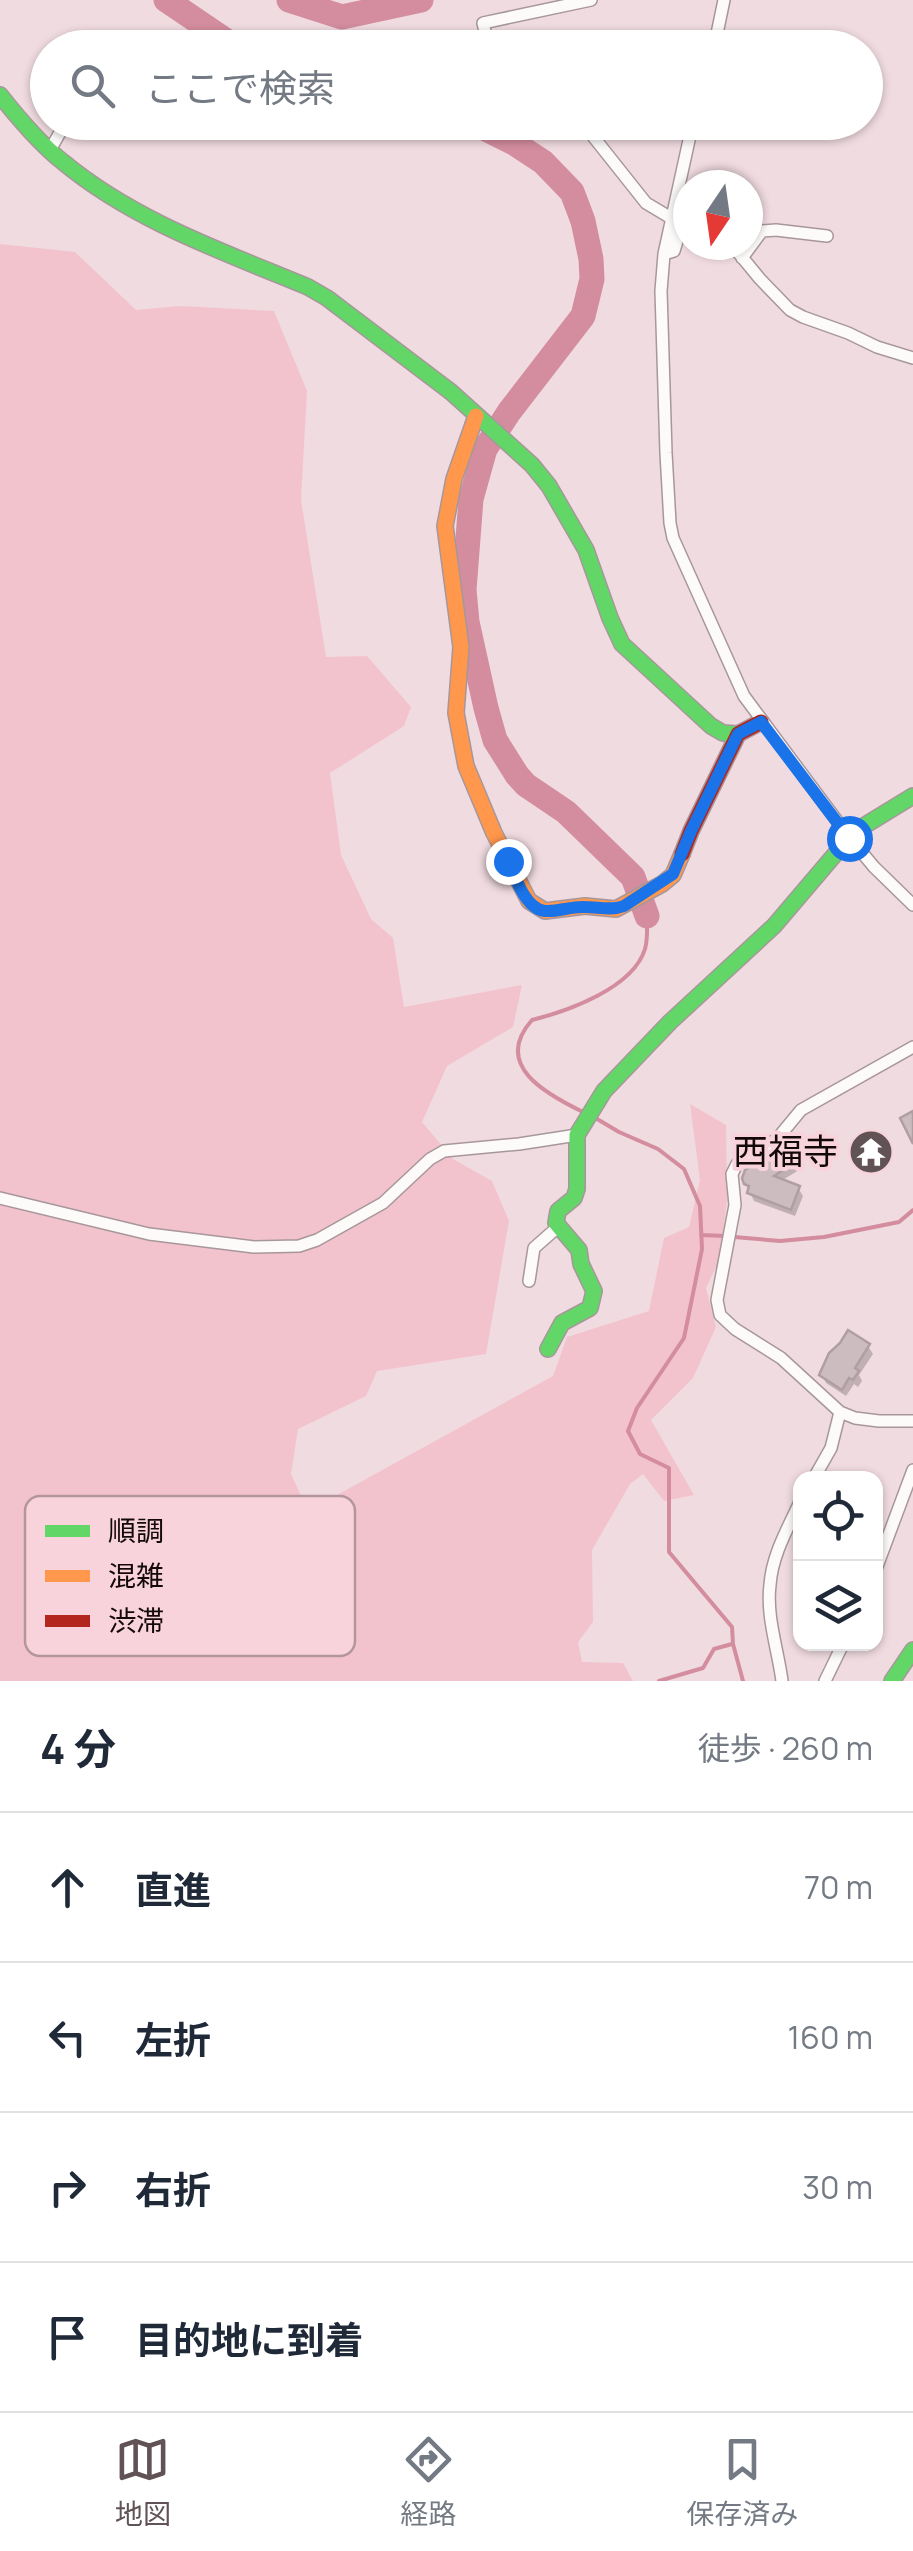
<!DOCTYPE html>
<html lang="ja">
<meta charset="utf-8">
<style>
:root{--surface:#fff;--page:#f6f6f7;--text:#1f2937;--muted:#747a83;--line:#e0e1e3;--accent:#605255}
body{margin:0;font-family:Manrope,"Noto Sans JP",sans-serif;background:var(--page);color:var(--text)}
.controls{position:absolute;right:30px;bottom:30px;display:grid;overflow:hidden;border-radius:20px;box-shadow:0 2px 8px #0004}
.controls button{width:90px;height:90px;display:grid;place-items:center;padding:0;border:0;border-bottom:2px solid var(--line);background:var(--surface);color:var(--text);font:50px sans-serif}
.compass{position:absolute;left:673px;top:170px;width:90px;height:90px;border-radius:50%;background:var(--surface);box-shadow:0 2px 8px #0004;rotate:193deg}
.stop{position:absolute;width:30px;height:30px;margin:-22px;border:8px solid #1a73e8;border-radius:50%;background:#fff}
.stop.end{background:#1a73e8;border-color:#fff;box-shadow:0 2px 10px #0008}
.list{margin:0;padding:0;list-style:none}
h2{display:flex;justify-content:space-between;align-items:center;height:130px;margin:0;padding:0 40px;font-size:42px}
h2 small{font-size:32px;font-weight:400;color:var(--muted)}
.list li{display:grid;grid-template-columns:65px 1fr auto;gap:30px;align-items:center;box-sizing:border-box;height:150px;padding:0 40px;border-top:2px solid var(--line)}
.list b{display:block;font-size:38px;white-space:nowrap}
.list em{font-size:32px;font-style:normal;color:var(--muted)}
.icon{flex:none;width:55px;height:55px;fill:none;stroke:currentColor;stroke-width:2;stroke-linecap:round;stroke-linejoin:round}
.map{position:relative;flex:none;width:913px;height:1681px;overflow:hidden}
.search{position:absolute;background:var(--surface);box-shadow:0 2px 8px #0004;left:30px;right:30px;top:30px;height:110px;display:flex;align-items:center;gap:25px;box-sizing:border-box;padding:0 35px;border-radius:55px;color:var(--muted);font-size:38px}
.sheet{height:730px;background:var(--surface)}
nav{display:flex;justify-content:space-around;align-items:center;box-sizing:border-box;height:140px;border-top:2px solid var(--line);background:var(--surface);font-size:28px;color:var(--muted)}
nav a{display:grid;justify-items:center;gap:5px}
nav .on{color:var(--accent)}
.map>svg:first-child{display:block}
.green{fill:#f3c3cd}
.shadow{fill:#0003}
.lines{fill:none;stroke-linecap:round;stroke-linejoin:round}
.stream{stroke:#d38d9e;stroke-width:4}
.river{stroke:#d38d9e;stroke-width:25}
.building{fill:#ccbcc0;stroke:#af9fa2;stroke-width:2.5}
.street-casing{stroke:#a7979b;stroke-width:14}
.fast-casing{stroke:#a7979b;stroke-width:18}
.slow-casing{stroke:#a7979b;stroke-width:18}
.jam-casing{stroke:#a7979b;stroke-width:18}
.street{stroke:#fdfafa;stroke-width:11}
.fast{stroke:#63d668;stroke-width:15}
.slow{stroke:#ff974d;stroke-width:15}
.jam{stroke:#b3261e;stroke-width:15}
.route{stroke:#1a73e8;stroke-width:12}
.labels{text-anchor:middle;stroke-width:8;stroke-linejoin:round;paint-order:stroke}
.poi-label{font-size:35px;fill:#13080a;stroke:#f8d3db;text-anchor:end}
.key{fill:#f8d3db;stroke:#b3969c;stroke-width:2.5}
.key-label{font-size:28px;fill:#13080a}
</style>
<div class="map">
<svg width="913" height="1681" viewBox="0 0 913 1681">
<rect width="100%" height="100%" fill="#f0dbe0"/>
<path class="green" d="M0,244L75,252L136,310L180,306L274,311L307,391L301,500L326,657L367,656L411,707L404,726L330,773L341,855L371,919L393,938L404,1007L522,985L513,1027L447,1066L422,1122L453,1159L492,1181L509,1221L486,1354L377,1371L366,1396L298,1429L291,1474L308,1511L553,1376L567,1337L649,1311L664,1238L689,1227L700,1180L690,1104L726,1125L727,1200L720,1259L706,1288L716,1327L693,1378L651,1420L694,1495L664,1501L643,1474L630,1484L592,1550L593,1622L578,1642L582,1662L623,1663L633,1681H0Z"/>
<path class="shadow" d="M785,1147L799,1170L781,1181L798,1188L803,1196L795,1216L754,1201L745,1182Z
M868,1346L873,1354L859,1375L862,1381L858,1387L854,1384L846,1396L826,1383L822,1375Z"/>
<g class="lines">
<path class="stream" d="M583,1112C546,1094 492,1065 532,1020C568,1011 633,988 645,949C648,939 647,926 647,916
M592,1116L619,1132L658,1149L684,1169L700,1206L702,1249L684,1338L637,1408L628,1431L640,1454L669,1468V1552L732,1627L733,1644L743,1681
M701,1235L725,1236
M734,1237L780,1241L824,1237L899,1222L913,1210
M659,1681L703,1668L714,1649L732,1644"/>
<path class="river" d="M166,0L237,48
M289,0L342,17L421,0
M472,122L514,143L543,162L572,192L583,221L591,259L592,279L583,316L509,412L485,449L471,499L464,590L467,622L486,708L495,740L517,775L526,785L566,812L633,877L647,916"/>
</g>
<path class="building" d="M913,1111V1144L900,1118Z
M786,1143L797,1161L774,1176L800,1186L791,1210L747,1193L749,1186L744,1184L742,1178L745,1170Z
M848,1330L870,1344L855,1368L859,1371L853,1380L849,1378L842,1390L819,1375L829,1353L840,1343Z"/>
<g class="lines">
<defs>
<path id="street" d="M489,48L483,23L591,0
M714,48L724,0
M577,122L588,130L646,203L671,218
M693,122L664,254L661,291L666,453L670,523L673,538L744,696L849,837L874,867L913,905
M50,150L66,122
M732,245L760,279L790,310L803,317L848,333L877,347L913,358
M664,254L674,251L682,224L688,220
M742,258L762,231L776,230L827,236
M913,1047L801,1110L777,1139L737,1164L732,1174L735,1205L717,1300L720,1315L735,1329L781,1358L840,1412L855,1418L879,1421H913
M0,1198L149,1234L254,1247L299,1246L317,1240L383,1203L430,1159L444,1151L519,1144L577,1135
M529,1281L534,1248L559,1226
M814,1478L831,1448L840,1412
M876,1569L913,1470
M782,1681C778,1650 766,1616 770,1585C772,1555 788,1528 800,1502
M825,1681L843,1644"/>
<path id="fast" d="M0,95C19,119 39,143 63,162C134,221 224,252 308,287L327,298L451,392L532,465L549,486L586,550L610,618L622,644L711,726L723,733L738,734
M548,1349L562,1323L590,1308L594,1291L581,1264L579,1250L556,1223L558,1211L574,1198L577,1189V1135L604,1091L670,1022L774,926L854,832L913,796
M892,1681L913,1650"/>
<path id="slow" d="M476,416L454,479L445,526L461,647L456,713L466,766L494,833L529,901L545,911L585,906L616,909L662,884L673,875L682,854"/>
<path id="jam" d="M682,854L691,831L738,734L761,722"/>
</defs>
<use href="#street" class="street-casing"/>
<use href="#fast" class="fast-casing"/>
<use href="#slow" class="slow-casing"/>
<use href="#jam" class="jam-casing"/>
<use href="#street" class="street"/>
<use href="#fast" class="fast"/>
<use href="#slow" class="slow"/>
<use href="#jam" class="jam"/>
</g>
<g class="lines">
<path class="route" d="M508,861C515,876 525,909 545,911C558,912 572,906 585,907C599,907 611,911 624,906L673,874L691,831L738,734L761,722L849,838"/>
</g>
<defs>
<symbol id="temple-disc" viewBox="-11 -11 22 22"><circle r="9.5" fill="#605255" stroke="#f8d3db"/><path d="M0-6L5-2H3V0L6.5 2.5H4V6H1.5V3h-3V6H-4V2.5H-6.5L-3 0V-2H-5Z" fill="#fff"/></symbol>
</defs>
<g fill-rule="evenodd">
<use href="#temple-disc" x="846" y="1127" width="50" height="50"/>
</g>
<g class="labels">
<g class="poi-label">
<text x="838" y="1164">西福寺</text>
</g>
</g>
<rect x="25" y="1496" width="330" height="160" rx="15" class="key"/>
<rect x="45" y="1525" width="45" height="12" fill="#63d668"/>
<rect x="45" y="1570" width="45" height="12" fill="#ff974d"/>
<rect x="45" y="1615" width="45" height="12" fill="#b3261e"/>
<g class="key-label">
<text x="108" y="1541">順調</text>
<text x="108" y="1586">混雑</text>
<text x="108" y="1631">渋滞</text>
</g>
</svg>
<div class="controls">
<button><svg class="icon" aria-label="locate" viewBox="0 0 24 24"><circle cx="12" cy="12" r="6"/><path d="M12 2v4M12 18v4M2 12h4M18 12h4"/></svg></button>
<button><svg class="icon" aria-label="layers" viewBox="0 0 24 24"><path d="M12 4l9 5-9 5-9-5zM3 14l9 5 9-5"/></svg></button>
</div>
<svg class="compass" viewBox="-18 -18 36 36"><path d="M0-13l5 13h-10z" fill="#e53935"/><path d="M0 13l5-13h-10z" fill="#747a83"/></svg>
<div class="stop" style="left:849px;top:838px"></div>
<div class="stop end" style="left:508px;top:861px"></div>
<div class="search"><svg class="icon" aria-label="search" viewBox="0 0 24 24"><circle cx="10" cy="10" r="6"/><path d="M15 15l6 6"/></svg>ここで検索</div>
</div>
<section class="sheet">
<h2>4 分<small>徒歩 · 260 m</small></h2>
<ul class="list">
<li><svg class="icon" aria-label="ahead" viewBox="0 0 24 24"><path d="M12 20V5M6 11l6-6 6 6"/></svg><div><b>直進</b></div><em>70 m</em></li>
<li><svg class="icon" aria-label="left" viewBox="0 0 24 24"><path d="M17 20v-9H6M10 6l-5 5 5 5"/></svg><div><b>左折</b></div><em>160 m</em></li>
<li><svg class="icon" aria-label="right" viewBox="0 0 24 24"><path d="M7 20v-9h11M14 6l5 5-5 5"/></svg><div><b>右折</b></div><em>30 m</em></li>
<li><svg class="icon" aria-label="arrive" viewBox="0 0 24 24"><path d="M6 21V4h12l-3 4 3 4H6"/></svg><div><b>目的地に到着</b></div></li>
</ul>
</section>
<nav>
<a class="on"><svg class="icon" aria-label="map" viewBox="0 0 24 24"><path d="M3 6l6-2 6 2 6-2v14l-6 2-6-2-6 2zM9 4v14M15 6v14"/></svg>地図</a>
<a><svg class="icon" aria-label="directions" viewBox="0 0 24 24"><path d="M12 3l9 9-9 9-9-9zM9 14v-3h6M13 9l2 2-2 2"/></svg>経路</a>
<a><svg class="icon" aria-label="saved" viewBox="0 0 24 24"><path d="M7 4h10v16l-5-4-5 4z"/></svg>保存済み</a>
</nav>
